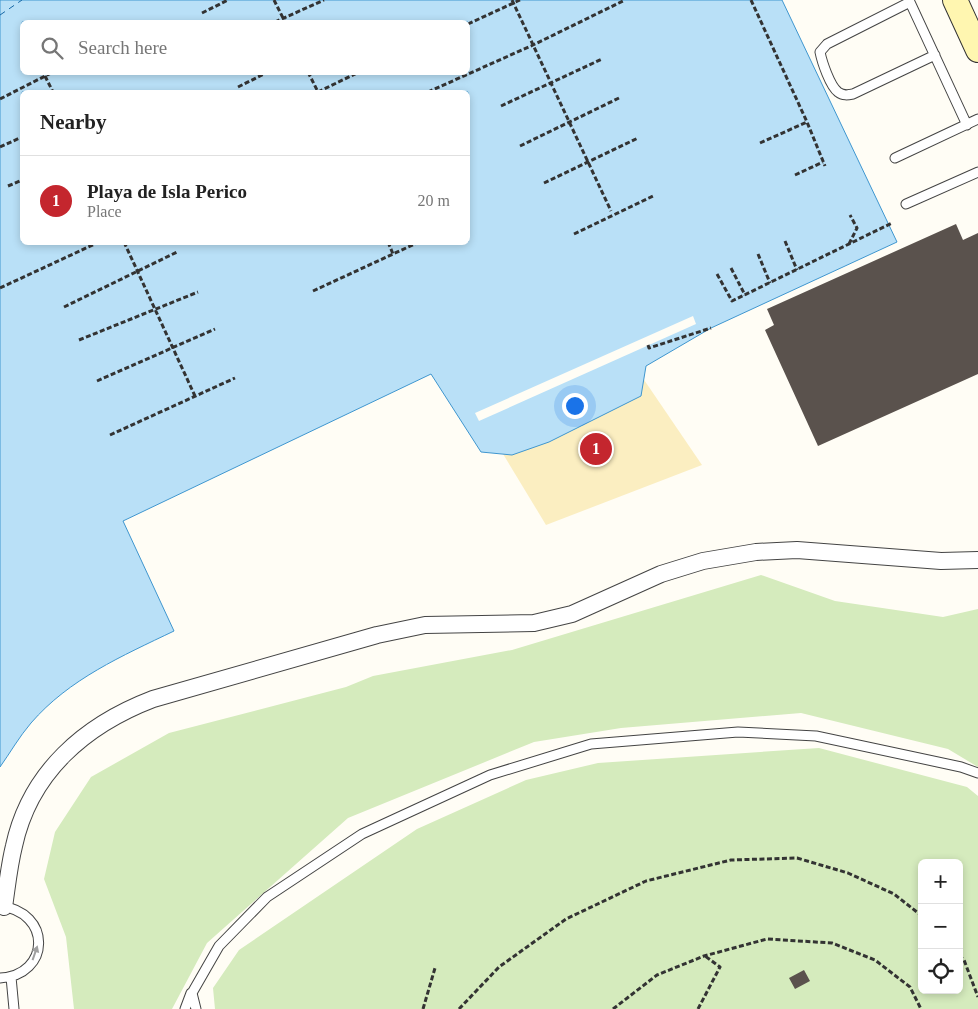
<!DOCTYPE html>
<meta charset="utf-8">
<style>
:root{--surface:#fff;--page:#f2f2f2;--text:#222;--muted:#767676;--line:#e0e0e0;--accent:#c4262e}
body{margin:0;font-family:"Times New Roman",serif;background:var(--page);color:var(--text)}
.controls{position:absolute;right:15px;bottom:15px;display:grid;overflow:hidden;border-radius:8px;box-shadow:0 2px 8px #0003}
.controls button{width:45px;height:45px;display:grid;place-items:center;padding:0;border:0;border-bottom:1px solid var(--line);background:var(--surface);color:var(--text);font:25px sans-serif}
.you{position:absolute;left:574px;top:405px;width:18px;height:18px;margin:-12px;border:4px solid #fff;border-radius:50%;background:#1a73e8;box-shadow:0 0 0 8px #1a73e833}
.badge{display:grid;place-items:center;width:32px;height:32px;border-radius:50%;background:var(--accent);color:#fff;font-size:16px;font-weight:700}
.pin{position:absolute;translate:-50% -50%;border:2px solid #fff;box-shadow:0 1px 5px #0006}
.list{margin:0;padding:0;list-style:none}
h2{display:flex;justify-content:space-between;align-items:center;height:65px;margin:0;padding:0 20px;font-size:21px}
h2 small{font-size:16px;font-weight:400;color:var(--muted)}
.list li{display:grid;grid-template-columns:32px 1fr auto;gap:15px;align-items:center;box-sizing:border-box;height:90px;padding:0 20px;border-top:1px solid var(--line)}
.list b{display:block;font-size:19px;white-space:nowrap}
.list p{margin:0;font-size:16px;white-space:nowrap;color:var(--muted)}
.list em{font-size:16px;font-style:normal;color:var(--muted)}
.icon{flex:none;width:28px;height:28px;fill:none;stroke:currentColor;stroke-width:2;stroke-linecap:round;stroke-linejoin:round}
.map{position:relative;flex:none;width:978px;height:1009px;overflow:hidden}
.search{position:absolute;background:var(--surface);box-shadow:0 2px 8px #0003;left:20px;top:20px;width:450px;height:55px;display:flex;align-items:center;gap:12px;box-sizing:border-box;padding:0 18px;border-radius:8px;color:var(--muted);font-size:19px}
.panel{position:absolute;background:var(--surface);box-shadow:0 2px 8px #0003;left:20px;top:90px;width:450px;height:155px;border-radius:8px}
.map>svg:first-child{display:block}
.green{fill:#d5ebbd;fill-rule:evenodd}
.sand{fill:#fbeec1}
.water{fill:#b9e0f7;stroke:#3f96cf;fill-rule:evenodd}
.pier{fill:#fffdf5}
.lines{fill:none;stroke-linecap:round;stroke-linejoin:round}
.ferry{stroke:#1768a6;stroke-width:1;stroke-dasharray:6 5;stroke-linecap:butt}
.building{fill:#5a524d}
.service-casing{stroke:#444;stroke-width:11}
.minor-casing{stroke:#444;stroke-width:18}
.secondary-casing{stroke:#333;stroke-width:26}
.path{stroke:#333;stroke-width:3;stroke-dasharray:5 2.5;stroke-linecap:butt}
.service{stroke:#fff;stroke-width:9}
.minor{stroke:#fff;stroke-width:16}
.secondary{stroke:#fff6b0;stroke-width:24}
.oneway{fill:#a0a0a0}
</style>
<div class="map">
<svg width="978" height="1009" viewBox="0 0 978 1009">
<rect width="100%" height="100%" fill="#fffdf5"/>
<path class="green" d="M761,575L835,601L943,617L978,609V767L948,749L801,713L621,728L534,742L348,818L207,943L172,1009H74L66,937L44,879L55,832L91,777L169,733L346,687L373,676L512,650Z
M819,748L967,787L978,796V1009H215L213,988L239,950L417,829L526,780L598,763ZM922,863H959V990H922Z"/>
<path class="sand" d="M636,368L702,465L546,525L491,434Z"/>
<path class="water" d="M0,0H782L897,242L711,328L646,366L641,396L549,442L512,455L481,452L431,374L123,521L174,631C122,656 69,679 31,723C19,737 10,753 0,767ZM22,22H468V72H22ZM22,92H468V242H22Z"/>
<path class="pier" d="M693,316L696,324L479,421L475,413Z"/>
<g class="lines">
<path class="ferry" d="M0,15L22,0"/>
</g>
<path class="building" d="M956,224L963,240L978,233V374L818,446L765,330L774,325L767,309Z
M804,970L810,981L795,989L789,978Z"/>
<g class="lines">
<defs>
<path id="service" d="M909,0L967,125
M910,2L827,44L820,52C822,62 830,86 838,92C843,96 848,95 853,94L935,55
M895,158L978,119
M906,204L978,172
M11,977L14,1009
M0,978C51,975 52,912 0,906
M185,1009L191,993
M196,1009L192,993L219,946L267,897L362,834L490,775L591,744L738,732L816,736L961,767L978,773"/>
<path id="minor" d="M4,907C7,887 9,866 14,846C30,772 85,725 153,699L377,635L425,625L534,623L572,614L661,574L703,561L756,552L797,550L941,561L978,560"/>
<path id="secondary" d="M955,0L978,50"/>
</defs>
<use href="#service" class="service-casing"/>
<use href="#minor" class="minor-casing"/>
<use href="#secondary" class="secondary-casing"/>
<path class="path" d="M274,0L285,22
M512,0L611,211
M751,0L807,122L825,166
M202,13L228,0
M275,22L324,0
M468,24L520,0
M308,72L318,92
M45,76L53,92
M238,87L268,72
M318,92L359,72
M428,92L533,45L625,0
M0,99L53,72
M501,106L602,59
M760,143L807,122
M520,146L619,98
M0,147L22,137
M795,175L823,162
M544,183L638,138
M8,186L22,180
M574,234L653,196
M785,241L797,270
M124,242L195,396
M388,242L393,254
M849,244L857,228L850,215
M758,254L770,283
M731,268L745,295
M717,274L732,301L892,223
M0,288L99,242
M313,291L419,242
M64,307L177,252
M79,340L198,292
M648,345L649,348L711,328
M97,381L215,329
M110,435L235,378
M959,955L964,960L978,997
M423,1009L435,968
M459,1009L499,967L566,919L646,881L731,860L797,858L848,873L894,894L922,916
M613,1009L657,975L704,956L767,939L832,943L875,960L910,987L921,1009
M698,1009L720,967L705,956"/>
<use href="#service" class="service"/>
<use href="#minor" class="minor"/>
<use href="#secondary" class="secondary"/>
</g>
<defs><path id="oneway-solid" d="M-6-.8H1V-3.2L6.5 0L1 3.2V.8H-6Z" transform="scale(1.25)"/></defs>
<use class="oneway" href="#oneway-solid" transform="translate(35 953) rotate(-71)"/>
</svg>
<div class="controls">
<button>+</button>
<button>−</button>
<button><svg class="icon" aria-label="locate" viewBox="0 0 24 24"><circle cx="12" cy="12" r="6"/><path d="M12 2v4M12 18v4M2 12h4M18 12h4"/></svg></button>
</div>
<div class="you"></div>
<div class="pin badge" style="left:596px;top:449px">1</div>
<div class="search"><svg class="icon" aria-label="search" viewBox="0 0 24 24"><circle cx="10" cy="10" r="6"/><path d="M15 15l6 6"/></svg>Search here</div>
<section class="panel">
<h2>Nearby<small></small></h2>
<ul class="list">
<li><span class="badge">1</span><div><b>Playa de Isla Perico</b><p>Place</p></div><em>20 m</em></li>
</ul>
</section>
</div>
